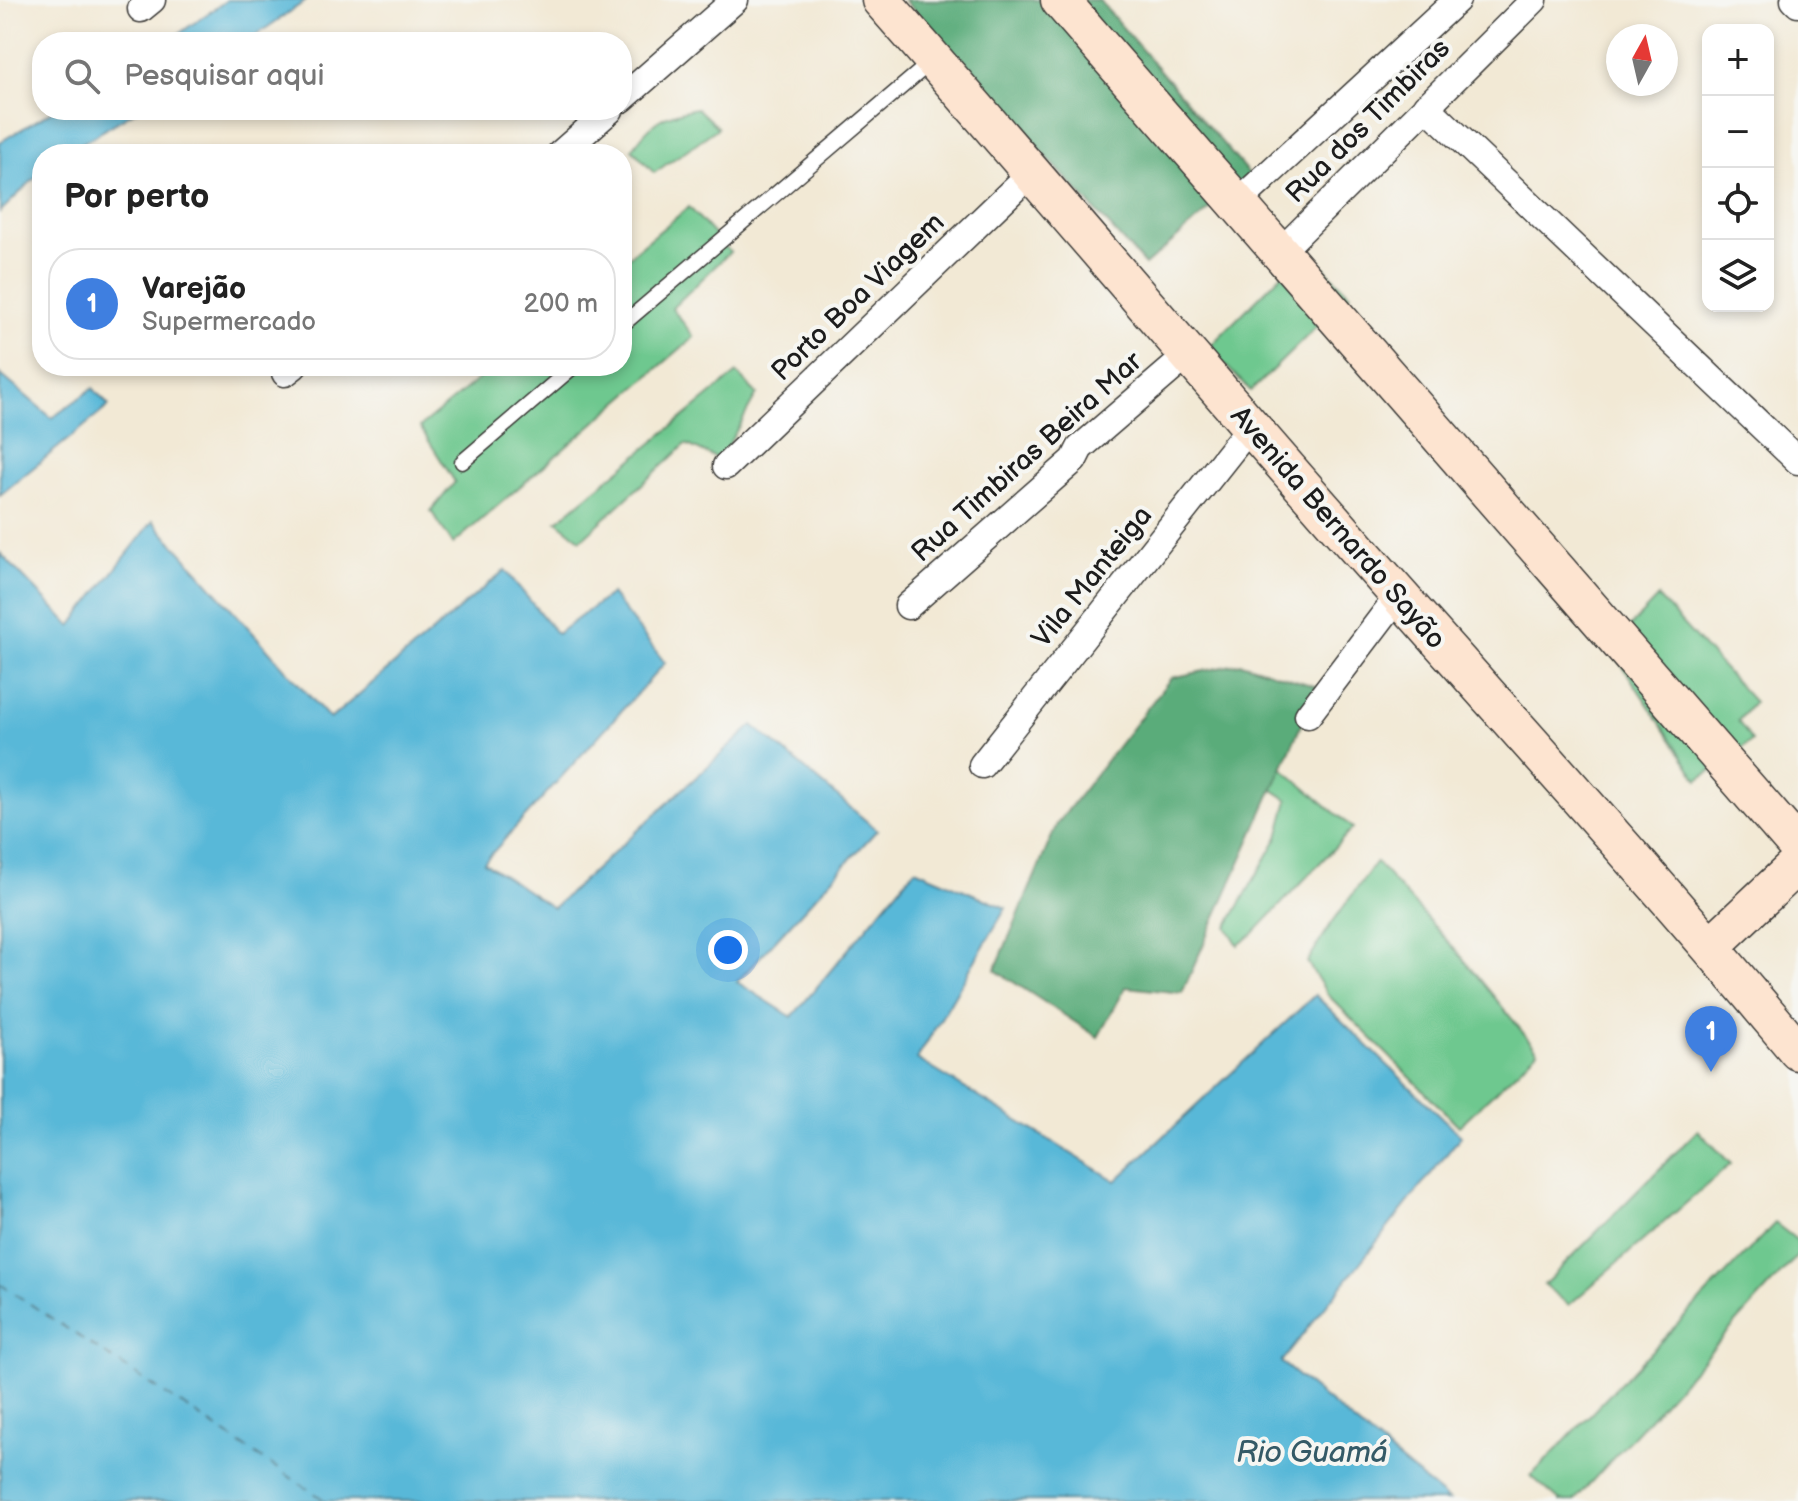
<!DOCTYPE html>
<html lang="pt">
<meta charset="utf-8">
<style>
:root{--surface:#fff;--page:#f2f2f2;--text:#222;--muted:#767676;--line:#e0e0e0;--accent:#111827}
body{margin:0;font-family:"Balsamiq Sans",sans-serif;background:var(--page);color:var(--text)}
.controls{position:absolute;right:24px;top:24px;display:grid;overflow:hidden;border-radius:16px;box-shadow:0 4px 12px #0003}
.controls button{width:72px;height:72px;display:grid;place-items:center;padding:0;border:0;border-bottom:2px solid var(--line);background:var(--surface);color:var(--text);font:40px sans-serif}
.compass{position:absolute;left:1606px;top:24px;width:72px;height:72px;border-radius:50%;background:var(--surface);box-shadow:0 4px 12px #0003;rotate:8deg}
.you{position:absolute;left:728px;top:950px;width:28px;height:28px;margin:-20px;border:6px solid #fff;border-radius:50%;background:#1a73e8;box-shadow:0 0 0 12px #1a73e833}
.badge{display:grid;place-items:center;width:52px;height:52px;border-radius:50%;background:var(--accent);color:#fff;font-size:26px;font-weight:700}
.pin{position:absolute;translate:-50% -66px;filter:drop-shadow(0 2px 4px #0008)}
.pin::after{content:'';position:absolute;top:42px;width:28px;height:24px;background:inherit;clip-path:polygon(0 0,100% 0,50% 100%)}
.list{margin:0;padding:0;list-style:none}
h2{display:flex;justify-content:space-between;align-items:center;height:104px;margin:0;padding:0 32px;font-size:34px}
h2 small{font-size:26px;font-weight:400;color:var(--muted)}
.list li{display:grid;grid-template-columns:52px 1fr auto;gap:24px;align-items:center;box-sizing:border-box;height:112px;margin:0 16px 16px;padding:0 16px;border:2px solid var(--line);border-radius:32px}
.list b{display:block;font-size:30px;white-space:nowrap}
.list p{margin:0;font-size:26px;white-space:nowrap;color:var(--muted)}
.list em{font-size:26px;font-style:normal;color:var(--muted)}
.icon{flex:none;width:44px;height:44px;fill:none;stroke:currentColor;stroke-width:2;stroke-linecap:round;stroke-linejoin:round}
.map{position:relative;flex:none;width:1798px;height:1501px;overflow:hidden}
.search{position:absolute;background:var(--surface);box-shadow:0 4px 12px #0003;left:32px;top:32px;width:600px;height:88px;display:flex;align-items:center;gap:20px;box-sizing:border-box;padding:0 28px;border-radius:32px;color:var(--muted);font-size:30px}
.panel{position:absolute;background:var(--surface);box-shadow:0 4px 12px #0003;left:32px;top:144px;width:600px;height:232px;border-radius:32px}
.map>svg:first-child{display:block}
.green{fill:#6ec88f;stroke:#457256;stroke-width:2}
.forest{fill:#5aac7a;stroke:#3b644b;stroke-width:2}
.water{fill:#59b8d8;stroke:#3a6a7a;stroke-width:2}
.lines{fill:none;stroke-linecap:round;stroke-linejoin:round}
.ferry{stroke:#345a67;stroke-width:2;stroke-dasharray:10 8;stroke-linecap:butt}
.lane-casing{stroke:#3c3b38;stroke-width:17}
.street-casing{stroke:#3c3b38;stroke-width:29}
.secondary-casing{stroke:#3c3b38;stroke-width:41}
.lane{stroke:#fff;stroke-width:14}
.street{stroke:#fff;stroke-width:26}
.secondary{stroke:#fde4d0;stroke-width:38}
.labels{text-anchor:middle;stroke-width:8;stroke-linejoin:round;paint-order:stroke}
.street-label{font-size:28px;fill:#1c1c1c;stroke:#f6f6f2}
.water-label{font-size:30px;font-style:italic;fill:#345a67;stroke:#f6f6f2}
</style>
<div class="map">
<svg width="1798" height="1501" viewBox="0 0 1798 1501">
<rect width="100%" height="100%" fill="#f6f6f2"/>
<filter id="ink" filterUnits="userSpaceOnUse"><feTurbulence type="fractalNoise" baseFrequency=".0125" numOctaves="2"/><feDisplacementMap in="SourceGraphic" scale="16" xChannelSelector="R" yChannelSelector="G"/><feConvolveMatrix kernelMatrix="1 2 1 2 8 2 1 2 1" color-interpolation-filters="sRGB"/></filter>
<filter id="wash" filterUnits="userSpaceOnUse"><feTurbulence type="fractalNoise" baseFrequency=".006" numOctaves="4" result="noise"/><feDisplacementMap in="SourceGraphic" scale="32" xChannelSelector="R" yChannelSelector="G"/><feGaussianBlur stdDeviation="1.8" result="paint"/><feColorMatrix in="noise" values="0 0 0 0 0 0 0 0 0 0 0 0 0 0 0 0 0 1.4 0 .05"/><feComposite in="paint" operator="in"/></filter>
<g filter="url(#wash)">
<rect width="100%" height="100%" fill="#f2e9d5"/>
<path class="green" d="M697,108L718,128L654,173L632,149C653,120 661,115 697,108Z
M689,207L730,252L672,308L694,337L453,544L431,511L455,482L420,427L494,366H622V262Z
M1306,250L1350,294L1251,391L1208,348Z
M737,373L757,394L720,460L686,444L581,540L557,521Z
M1658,597L1754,702L1738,721L1752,741L1698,780L1610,647Z
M1282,768L1353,828L1252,935L1238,945L1227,927L1278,837L1288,800L1270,788Z
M1376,862L1461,956L1538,1051L1459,1126L1328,995L1307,962L1331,924Z
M1698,1130L1731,1164L1569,1305L1544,1285Z
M1775,1223L1798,1241V1255L1574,1501H1560L1531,1476Z"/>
<path class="forest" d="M904,0H1099L1250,175L1145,265Z
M1241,663L1318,687L1182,993L1126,987L1098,1037L995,970L1057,824L1171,678Z"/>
<path class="water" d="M227,0H307L246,42H167Z
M54,110H137L64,154H42V171L0,212V142Z
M0,374L52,418L93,388L109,406L0,495Z
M153,521L330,719L505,570L557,634L611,594L665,663L484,862L553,908L753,725L877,830L737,982L792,1017L915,869L1006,908L917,1059L1116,1181L1315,995L1461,1136L1281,1362L1449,1501H0V553L71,626Z"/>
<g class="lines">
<path class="ferry" d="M0,1284L326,1501"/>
</g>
</g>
<g filter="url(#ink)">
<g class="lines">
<defs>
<path id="lane" d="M622,325L932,61
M462,462L574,366"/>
<path id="street" d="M1794,0L1798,4
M141,9L152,0
M622,99L735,0
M1426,106L1798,461
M560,154L610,110
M1237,203L1457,0
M1279,253L1534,0
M285,373L294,366
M726,466L1032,172
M908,606L1074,460L1080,448L1188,355
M1308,715L1399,595
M982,765L1250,427"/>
<path id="secondary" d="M881,0C1039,179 1192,361 1350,540C1500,710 1653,877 1798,1051
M1060,0L1798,847
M1711,946L1798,864"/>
</defs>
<use href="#lane" class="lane-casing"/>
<use href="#street" class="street-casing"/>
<use href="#secondary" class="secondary-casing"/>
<use href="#lane" class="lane"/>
<use href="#street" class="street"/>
<use href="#secondary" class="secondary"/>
</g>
</g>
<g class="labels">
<g class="street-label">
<text transform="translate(1367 120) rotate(-45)" y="10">Rua dos Timbiras</text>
<text transform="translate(857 296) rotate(-44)" y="10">Porto Boa Viagem</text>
<text transform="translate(1026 456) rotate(-42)" y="10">Rua Timbiras Beira Mar</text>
<text transform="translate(1339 527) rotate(49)" y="10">Avenida Bernardo Sayão</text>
<text transform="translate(1091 576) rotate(-51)" y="10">Vila Manteiga</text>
</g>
<g class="water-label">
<text x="1312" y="1462">Rio Guamá</text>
</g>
</g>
</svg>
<div class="controls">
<button>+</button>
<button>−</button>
<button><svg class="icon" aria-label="locate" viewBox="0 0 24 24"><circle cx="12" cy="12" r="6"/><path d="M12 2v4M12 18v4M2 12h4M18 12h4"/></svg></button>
<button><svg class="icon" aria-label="layers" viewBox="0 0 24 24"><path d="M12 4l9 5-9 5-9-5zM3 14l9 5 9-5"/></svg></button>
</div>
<svg class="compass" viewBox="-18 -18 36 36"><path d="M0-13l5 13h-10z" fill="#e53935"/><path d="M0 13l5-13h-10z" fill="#767676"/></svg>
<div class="you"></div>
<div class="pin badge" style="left:1711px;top:1072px;background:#3f7fe0">1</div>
<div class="search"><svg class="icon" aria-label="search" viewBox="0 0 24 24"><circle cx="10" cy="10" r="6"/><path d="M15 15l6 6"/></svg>Pesquisar aqui</div>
<section class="panel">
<h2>Por perto<small></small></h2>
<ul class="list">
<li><span class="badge" style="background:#3f7fe0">1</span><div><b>Varejão</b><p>Supermercado</p></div><em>200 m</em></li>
</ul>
</section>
</div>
